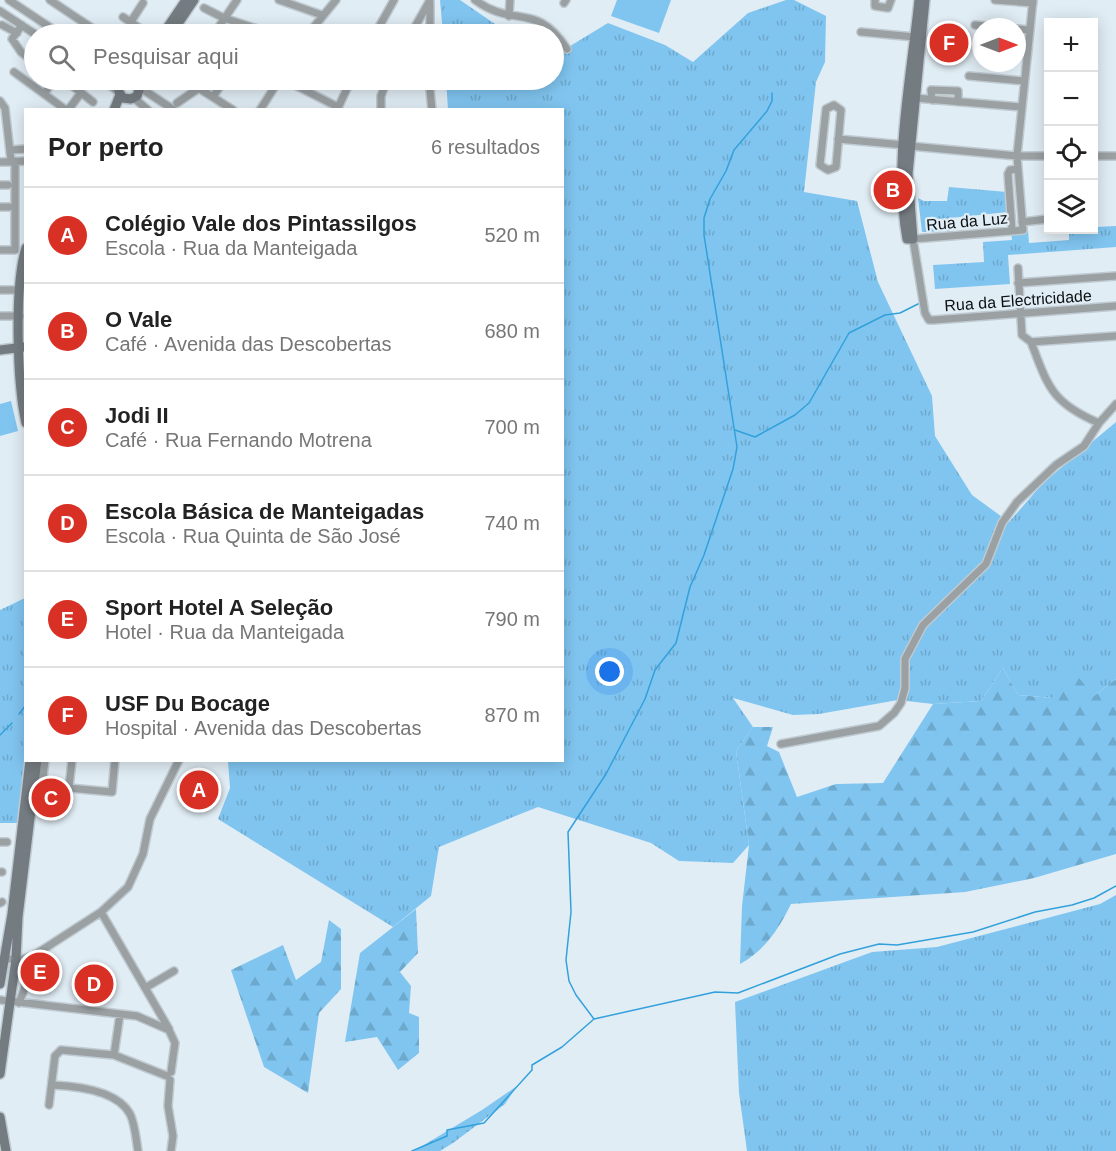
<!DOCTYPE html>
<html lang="pt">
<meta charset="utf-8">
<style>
:root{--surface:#fff;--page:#f2f2f2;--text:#222;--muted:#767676;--line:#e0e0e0;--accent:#d93025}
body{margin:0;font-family:Arial,sans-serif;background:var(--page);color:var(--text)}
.controls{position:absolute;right:18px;top:18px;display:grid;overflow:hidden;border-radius:0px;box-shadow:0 3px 15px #0003}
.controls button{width:54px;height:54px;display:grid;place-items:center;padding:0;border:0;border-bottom:2px solid var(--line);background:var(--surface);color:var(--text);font:30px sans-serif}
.compass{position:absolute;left:972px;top:18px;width:54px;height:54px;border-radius:50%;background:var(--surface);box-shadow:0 3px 15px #0003;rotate:90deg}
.you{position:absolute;left:610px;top:672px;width:21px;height:21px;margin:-15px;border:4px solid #fff;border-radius:50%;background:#1a73e8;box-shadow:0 0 0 9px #1a73e833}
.badge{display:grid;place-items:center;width:39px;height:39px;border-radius:50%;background:var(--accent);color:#fff;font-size:20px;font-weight:700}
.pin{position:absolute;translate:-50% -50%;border:3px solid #fff;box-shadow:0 2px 6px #0006}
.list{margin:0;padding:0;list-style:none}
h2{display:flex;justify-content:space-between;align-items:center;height:78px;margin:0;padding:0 24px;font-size:26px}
h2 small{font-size:20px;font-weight:400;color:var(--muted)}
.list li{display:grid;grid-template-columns:39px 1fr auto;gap:18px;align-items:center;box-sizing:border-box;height:96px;padding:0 24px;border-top:2px solid var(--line)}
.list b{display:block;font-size:22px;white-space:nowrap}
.list p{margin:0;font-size:20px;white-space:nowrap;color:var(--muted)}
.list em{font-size:20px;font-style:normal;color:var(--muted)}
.icon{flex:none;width:33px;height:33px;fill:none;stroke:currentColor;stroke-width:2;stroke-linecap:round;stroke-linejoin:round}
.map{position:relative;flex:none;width:1116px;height:1151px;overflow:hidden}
.search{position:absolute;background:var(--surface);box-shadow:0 3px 15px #0003;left:24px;top:24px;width:540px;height:66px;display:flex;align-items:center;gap:15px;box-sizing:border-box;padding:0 21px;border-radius:33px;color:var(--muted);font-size:22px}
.panel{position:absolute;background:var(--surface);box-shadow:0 3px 15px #0003;left:24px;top:108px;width:540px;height:654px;border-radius:0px}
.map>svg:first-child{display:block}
.grass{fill:url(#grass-tufts)}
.forest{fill:url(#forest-firs)}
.wetland{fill:url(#wetland-marsh)}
.pitch{fill:#80c5f0}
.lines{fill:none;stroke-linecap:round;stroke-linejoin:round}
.stream{stroke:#32a1db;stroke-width:1.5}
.street-casing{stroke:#bfcad1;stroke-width:10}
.secondary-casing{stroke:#bfcad1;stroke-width:12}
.street{stroke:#9ba0a3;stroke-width:7}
.secondary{stroke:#757c81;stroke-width:9}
.labels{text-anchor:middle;stroke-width:4.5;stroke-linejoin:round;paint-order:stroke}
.street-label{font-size:16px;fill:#0c1013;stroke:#e1edf5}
</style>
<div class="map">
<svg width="1116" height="1151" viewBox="0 0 1116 1151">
<defs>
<pattern id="grass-tufts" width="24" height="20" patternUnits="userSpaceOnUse" patternTransform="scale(1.5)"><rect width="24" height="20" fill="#80c5f0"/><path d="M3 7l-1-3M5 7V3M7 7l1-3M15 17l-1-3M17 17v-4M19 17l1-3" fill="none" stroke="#6da8cd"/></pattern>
<pattern id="forest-firs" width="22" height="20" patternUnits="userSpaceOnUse" patternTransform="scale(1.5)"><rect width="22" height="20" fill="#80c5f0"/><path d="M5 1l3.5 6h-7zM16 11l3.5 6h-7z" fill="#6da8cd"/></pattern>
<pattern id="wetland-marsh" width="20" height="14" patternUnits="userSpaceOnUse" patternTransform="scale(1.5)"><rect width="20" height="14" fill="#80c5f0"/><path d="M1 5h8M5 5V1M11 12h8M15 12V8" fill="none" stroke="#6da8cd"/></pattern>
</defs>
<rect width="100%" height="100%" fill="#e1edf5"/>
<path class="grass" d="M440,0H460L495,24L529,26L537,34H443Z
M786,0H794L826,16L825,62L816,82L804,192L857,201L878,282L932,396L935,436L972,495L1009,522L1044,482L1116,422V679L1094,696L1053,698L1018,695L1003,668L981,701L933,704L898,700L819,714L793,715L733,698L753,727L736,751L749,845L733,863L679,861L651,843L538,807L439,847L431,896L393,927L218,819L230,788L228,761L562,760V110L448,109L446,80H554V52L557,54L608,23L665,45L693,62L748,13Z
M949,187L1007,192L1008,212L950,218V231L922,232L918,198L924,201H947Z
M1094,204L1096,227L1116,226V247L1008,255L1010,284L935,289L933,265L984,262L983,242L1012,240L1011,231L1028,230L1029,243L1069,240V230H1094Z
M25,598L26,761L18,823H0V610Z
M1116,895V1151H747L739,1093L735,1002L872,952L937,947L1100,904Z"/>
<path class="forest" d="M1070,667L1094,696L1116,679V854L1034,878L965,892L791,904C779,929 765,950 740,964L742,906L749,845L736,751L753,727H773L767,746L779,752L797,797L836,784L883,783L933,704L981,701L1003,668L1018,695L1053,698Z
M416,909L418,953L400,972L411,986L409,1013L419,1017V1053L398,1070L377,1037L345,1042L360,953Z
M329,920L341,929V989L319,1013L308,1093L264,1067L231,970L283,945L296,980L321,962Z"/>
<path class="wetland" d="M517,1086L505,1104L453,1143L440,1151H414L482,1110Z"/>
<path class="pitch" d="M617,0H671L659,33L611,16Z
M11,401L18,431L0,436V404Z
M87,970L91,979L77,987L72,979Z"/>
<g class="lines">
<path class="stream" d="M735,430L755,437L795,415L809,403L849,333L885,315L900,313L920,303
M19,714L26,705
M0,735L12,723
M594,1019L576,995L569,981L566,960L571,912L568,832L606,774L645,699L655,670L676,643L690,587L704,555L733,469L737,447L704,235V218L710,199L726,171L734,150L767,111L772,101V93
M412,1151L447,1136V1130L484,1123L532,1070V1065L562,1047L594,1019L715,992L738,993L840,954L879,944L897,945L973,932L1035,912L1072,905L1094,898L1116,886"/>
<defs>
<path id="street" d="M9,0L60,34
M50,0L101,34
M279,0L322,15
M475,0C514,29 535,0 567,49
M875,0V6L888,8L891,0
M995,0L1033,3
M1033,0L1017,156L1023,230L913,239L925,313L929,320H934L1116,306
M564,3L566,0
M204,8L224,18L273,34
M0,11L35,34
M509,16L510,0
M123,17L148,34
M130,23L143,3
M2,25L17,33
M22,25L12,39L21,52L34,62
M975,25L994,27
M1017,29L1030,30
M861,32L915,37
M214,34L237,0
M308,34L336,0
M375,34L394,0
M411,34L430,0
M430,34V3
M14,72L66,110
M969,76L1024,81
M102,80L119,92
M186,80L233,110
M285,80L338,107
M429,80L432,110
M70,84L93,102
M139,87L174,110
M44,94L54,80
M213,97L224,80
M134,98L148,110
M915,98L1022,107
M932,100L931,90L958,91V102
M0,101L5,108L11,161
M177,103L199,88
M834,105L841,110L836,167L828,170L820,165L826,109Z
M68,110L81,93
M260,110L279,80
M337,110L351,80
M381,110V96L387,80
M838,139L904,145
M910,146L1017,156H1048
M10,150L26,149
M1094,156H1116
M0,162L26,161
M0,185H8
M0,207H9
M1022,222L1048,219
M1012,230L1008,174L1010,170L1018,169
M0,250H15V161
M1018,268L1022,335L1031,342L1116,336
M1018,283L1116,276
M0,290H20
M0,316H20
M1031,342C1048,387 1052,403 1099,423
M781,744L879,726L894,713L901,703L905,688V659L923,625L986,564L1002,523L1017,502L1056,465L1084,446L1099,423L1116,404
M72,760L69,788L112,792L115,760
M32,800L40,801L45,760
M0,842H7
M0,872H2
M0,903L2,902
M101,912L169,1029
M2,962L6,959H23L33,956L101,912L128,887L143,854L150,819L179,760
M145,988L174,971
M0,1000L137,1016L169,1030L175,1043L171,1072
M19,1003L25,987L23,959
M114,1055L120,1014
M170,1080L168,1106L173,1136L171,1151
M52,1085C75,1086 117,1090 130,1114C135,1124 136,1139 138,1151
M49,1105L55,1056L61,1050L114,1055L167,1076"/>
<path id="secondary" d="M919,0C911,79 893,161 907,239H913L908,174L925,0
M163,34L186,0
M171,34L194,0
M125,80L119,85V92L123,98L131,99L137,96L139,90L133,80
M114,110L120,95
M26,248C14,286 17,383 26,423
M0,350L24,347
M0,984L12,914L30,760
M0,1074L16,959L18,917L37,760
M0,1117L6,1151"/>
</defs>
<use href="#street" class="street-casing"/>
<use href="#secondary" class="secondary-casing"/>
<use href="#street" class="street"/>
<use href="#secondary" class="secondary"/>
</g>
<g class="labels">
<g class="street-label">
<text transform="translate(967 221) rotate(-5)" y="6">Rua da Luz</text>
<text transform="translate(1018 300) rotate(-4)" y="6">Rua da Electricidade</text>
</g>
</g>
</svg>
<div class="controls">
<button>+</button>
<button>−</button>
<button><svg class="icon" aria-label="locate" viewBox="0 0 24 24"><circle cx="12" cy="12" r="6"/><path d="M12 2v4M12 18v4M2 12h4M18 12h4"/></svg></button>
<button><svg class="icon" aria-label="layers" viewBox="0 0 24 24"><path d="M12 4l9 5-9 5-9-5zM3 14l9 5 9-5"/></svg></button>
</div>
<svg class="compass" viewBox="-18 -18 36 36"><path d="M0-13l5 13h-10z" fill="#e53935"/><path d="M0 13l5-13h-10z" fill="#767676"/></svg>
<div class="you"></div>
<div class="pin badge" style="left:199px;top:790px">A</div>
<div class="pin badge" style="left:893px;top:190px">B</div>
<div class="pin badge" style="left:51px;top:798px">C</div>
<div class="pin badge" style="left:94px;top:984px">D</div>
<div class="pin badge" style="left:40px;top:972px">E</div>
<div class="pin badge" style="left:949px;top:43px">F</div>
<div class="search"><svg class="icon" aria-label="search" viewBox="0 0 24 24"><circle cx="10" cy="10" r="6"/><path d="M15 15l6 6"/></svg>Pesquisar aqui</div>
<section class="panel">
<h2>Por perto<small>6 resultados</small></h2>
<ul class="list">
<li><span class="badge">A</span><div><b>Colégio Vale dos Pintassilgos</b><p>Escola · Rua da Manteigada</p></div><em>520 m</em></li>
<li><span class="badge">B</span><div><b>O Vale</b><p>Café · Avenida das Descobertas</p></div><em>680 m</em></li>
<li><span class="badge">C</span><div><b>Jodi II</b><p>Café · Rua Fernando Motrena</p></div><em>700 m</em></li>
<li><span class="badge">D</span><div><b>Escola Básica de Manteigadas</b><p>Escola · Rua Quinta de São José</p></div><em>740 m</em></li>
<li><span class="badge">E</span><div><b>Sport Hotel A Seleção</b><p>Hotel · Rua da Manteigada</p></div><em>790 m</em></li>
<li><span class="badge">F</span><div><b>USF Du Bocage</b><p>Hospital · Avenida das Descobertas</p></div><em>870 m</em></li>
</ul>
</section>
</div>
